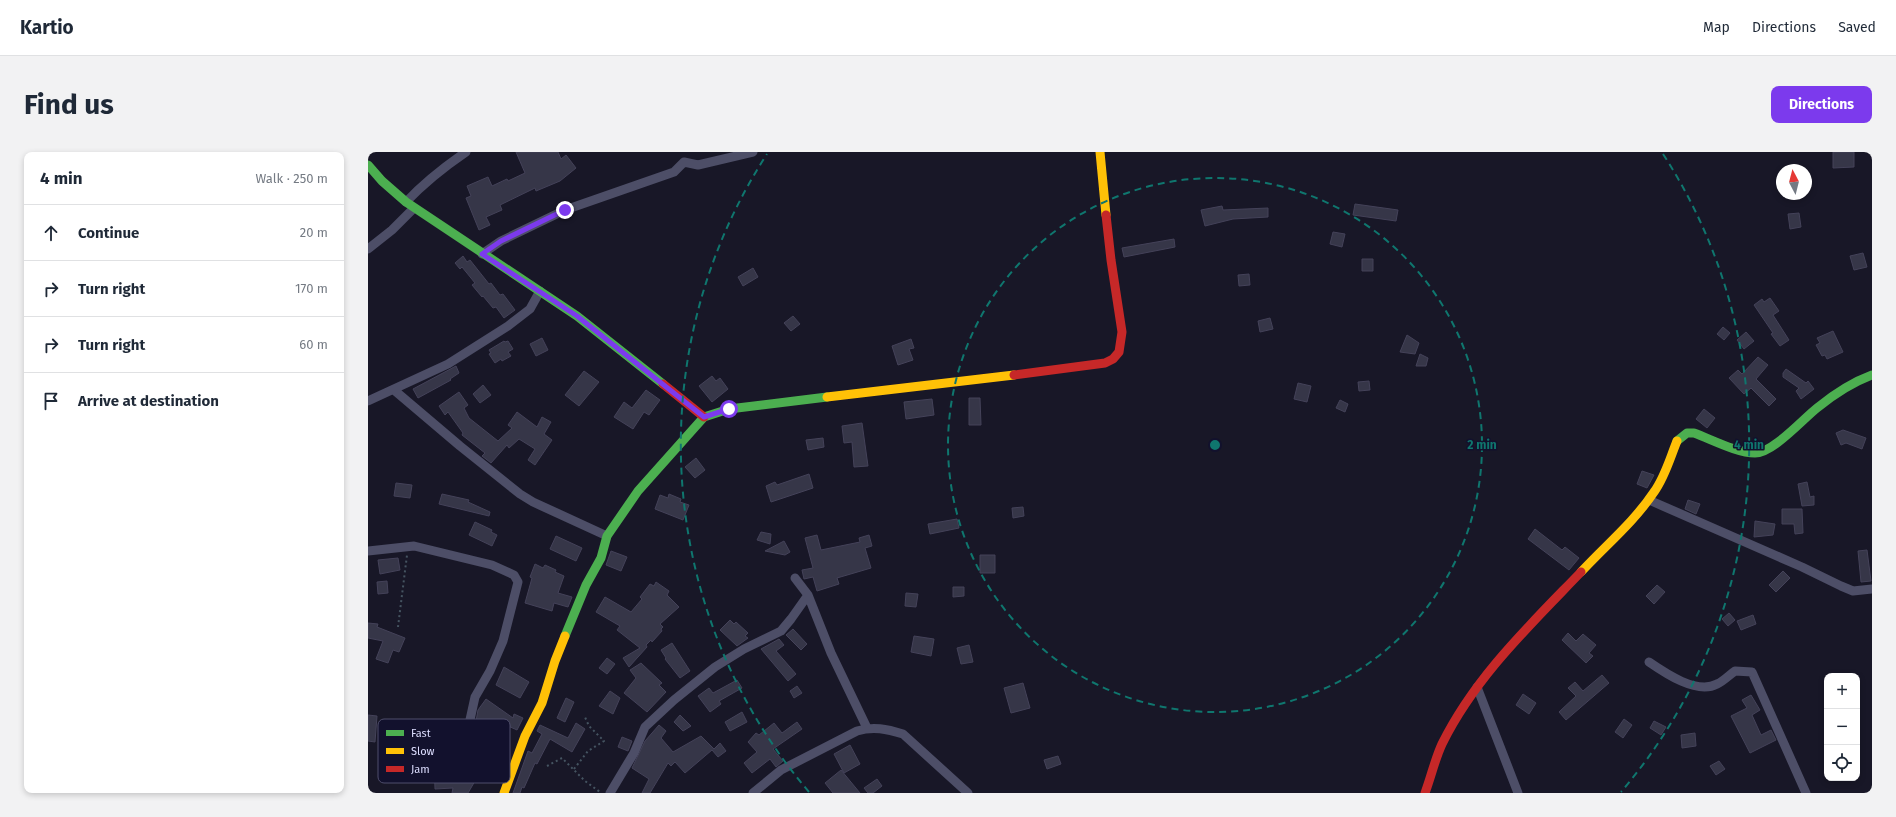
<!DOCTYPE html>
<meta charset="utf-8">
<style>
:root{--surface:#fff;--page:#f2f2f3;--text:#1f2937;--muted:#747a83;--line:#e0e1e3;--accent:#7c3aed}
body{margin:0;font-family:"Fira Sans",sans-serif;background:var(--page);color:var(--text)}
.controls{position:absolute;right:12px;bottom:12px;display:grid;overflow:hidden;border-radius:8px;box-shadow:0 2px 6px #0003}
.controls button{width:36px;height:36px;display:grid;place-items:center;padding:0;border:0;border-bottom:1px solid var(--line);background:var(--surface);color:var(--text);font:20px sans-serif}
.compass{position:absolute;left:1408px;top:12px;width:36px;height:36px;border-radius:50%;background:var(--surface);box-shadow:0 2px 6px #0003;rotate:353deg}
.stop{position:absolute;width:12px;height:12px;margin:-9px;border:3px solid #7c3aed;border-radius:50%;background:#fff}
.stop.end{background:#7c3aed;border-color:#fff;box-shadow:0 1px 4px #0008}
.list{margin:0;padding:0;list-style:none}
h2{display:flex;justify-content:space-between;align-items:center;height:52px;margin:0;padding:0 16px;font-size:17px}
h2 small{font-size:13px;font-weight:400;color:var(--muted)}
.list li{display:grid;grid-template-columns:26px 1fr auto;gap:12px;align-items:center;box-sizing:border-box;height:56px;padding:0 16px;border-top:1px solid var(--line)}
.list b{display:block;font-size:15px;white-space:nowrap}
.list em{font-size:13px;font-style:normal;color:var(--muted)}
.icon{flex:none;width:22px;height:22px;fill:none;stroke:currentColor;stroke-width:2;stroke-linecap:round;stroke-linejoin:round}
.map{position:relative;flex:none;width:1504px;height:641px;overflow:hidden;border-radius:8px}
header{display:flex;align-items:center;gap:24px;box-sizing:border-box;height:56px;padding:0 20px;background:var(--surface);border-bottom:1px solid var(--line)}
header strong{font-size:19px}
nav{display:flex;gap:22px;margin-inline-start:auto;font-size:14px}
.intro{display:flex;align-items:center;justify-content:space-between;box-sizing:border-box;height:96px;padding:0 24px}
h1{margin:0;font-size:28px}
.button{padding:10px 18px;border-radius:8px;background:var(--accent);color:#fff;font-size:14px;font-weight:700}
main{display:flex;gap:24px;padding:0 24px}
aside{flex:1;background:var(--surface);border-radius:8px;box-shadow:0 2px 6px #0003}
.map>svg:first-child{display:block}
.building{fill:#363648;stroke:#444259}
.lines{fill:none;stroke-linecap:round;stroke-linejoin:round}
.path{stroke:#455461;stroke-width:2;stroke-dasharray:2 3;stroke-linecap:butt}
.street{stroke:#4d4e67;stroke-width:9}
.fast{stroke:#4caf50;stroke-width:9}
.slow{stroke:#ffc107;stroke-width:9}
.jam{stroke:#c62828;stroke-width:9}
.route{stroke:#7c3aed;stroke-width:5}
.ring{fill:none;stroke:#0f766e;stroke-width:2;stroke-dasharray:7 5}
.key{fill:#12112d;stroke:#4f4e6c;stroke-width:1}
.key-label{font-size:11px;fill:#dddeff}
.centre{fill:#0f766e;stroke:#12112d;stroke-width:2}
.ring-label{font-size:12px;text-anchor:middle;font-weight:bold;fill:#0f766e;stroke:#12112d;stroke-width:3;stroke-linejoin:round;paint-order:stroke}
</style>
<header>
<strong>Kartio</strong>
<nav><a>Map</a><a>Directions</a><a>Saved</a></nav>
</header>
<div class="intro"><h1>Find us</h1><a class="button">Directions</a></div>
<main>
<aside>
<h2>4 min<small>Walk · 250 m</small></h2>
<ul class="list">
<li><svg class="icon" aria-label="ahead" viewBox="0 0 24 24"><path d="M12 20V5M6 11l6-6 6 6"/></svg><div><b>Continue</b></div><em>20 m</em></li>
<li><svg class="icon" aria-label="right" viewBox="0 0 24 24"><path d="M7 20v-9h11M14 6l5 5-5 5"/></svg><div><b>Turn right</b></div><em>170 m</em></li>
<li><svg class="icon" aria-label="right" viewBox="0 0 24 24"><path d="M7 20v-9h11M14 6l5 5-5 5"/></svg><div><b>Turn right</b></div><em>60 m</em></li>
<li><svg class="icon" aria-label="arrive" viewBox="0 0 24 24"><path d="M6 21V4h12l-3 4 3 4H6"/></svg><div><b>Arrive at destination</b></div></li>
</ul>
</aside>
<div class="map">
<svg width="1504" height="641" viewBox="0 0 1504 641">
<rect width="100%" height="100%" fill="#181727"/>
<path class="building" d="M148,0H190L193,7L198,3L208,16L192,29L168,39L167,36L132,53L134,58L118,65L122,73L111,78L98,46L103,44L99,34L120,25L124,34L139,27L140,29L157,21Z
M1465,0H1486V15L1465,16Z
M987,52L1030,58L1028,69L985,63Z
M854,54L855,58L900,56V65L865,67L837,74L833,58Z
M1431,61L1433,75L1422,77L1420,62Z
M965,80L977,82L974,95L962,92Z
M806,87L807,95L756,105L754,96Z
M1495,101L1499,115L1486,118L1482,104Z
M95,104L99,110L102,108L121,132L123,131L132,143L135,142L147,158L136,166L128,155L125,156L115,144L114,145L104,133L107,131L94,115L92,117L87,111Z
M994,107H1005V119H994Z
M385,116L390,125L375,134L370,125Z
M881,122L882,133L871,134L870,123Z
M1402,146L1411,159L1405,163L1421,188L1412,194L1403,182L1405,181L1386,153L1394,147L1396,150Z
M425,164L432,172L423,179L416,171Z
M902,166L905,177L892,180L890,169Z
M1355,175L1362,181L1356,188L1349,182Z
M1465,179L1475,200L1459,207L1457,203L1454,204L1448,193L1452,191L1449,186Z
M1378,180L1386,189L1376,197L1369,188Z
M1039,183L1051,191L1047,202L1032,200Z
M174,186L180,198L168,204L162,192Z
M543,187L546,196L541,197L545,208L530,213L524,194Z
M136,189L137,190L140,189L145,197L140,200L143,204L134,209L133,207L127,211L121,202L123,201L121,198Z
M1052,202L1060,206L1058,214H1048Z
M1390,205L1400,213L1388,227L1408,247L1401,254L1383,236L1376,242L1361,226L1370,218L1374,222Z
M88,214L91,221L82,227L83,228L50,246L45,237Z
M1418,217L1438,231L1440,229L1446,237L1433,247L1428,239L1431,236L1415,225V221Z
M216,219L231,230L211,254L197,243Z
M344,224L348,229L352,226L360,237L344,250L331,234Z
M1001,229L1002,238L991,239L990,230Z
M930,231L943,234L939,250L926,247Z
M115,233L123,243L112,251L105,242Z
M278,238L292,248L281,263L276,260L265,277L246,265L256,250L264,256Z
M91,240L100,253L96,256L101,266L130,289L144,276L140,273L149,260L169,275L174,265L183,270L176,282L184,288L167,313L160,308L167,297L151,287L141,296L139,293L123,311L118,307L114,304L117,301L94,283L95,281L80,260L77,263L71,254Z
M601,246H612L613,273H601Z
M564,247L566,263L538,267L536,250Z
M972,248L980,252L977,260L968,256Z
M1336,257L1347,266L1339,276L1328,267Z
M494,271L500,314L486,315L484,290L476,291L474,274Z
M1475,278L1498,286L1494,297L1478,291L1473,293L1468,281Z
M455,286L456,295L440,298L438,288Z
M328,306L337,318L327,326L317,315Z
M1274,319L1286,323L1279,336L1269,332Z
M441,322L445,336L403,350L398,334L407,330L409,333Z
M1439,330L1442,345L1446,344V353L1434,354L1430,332Z
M28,331L44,333L42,346L26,344Z
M74,342L101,348L100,350L122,360L121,364L71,352Z
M301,342L313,347L312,350L321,353L315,368L287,357L292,343L300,346Z
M1320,348L1332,352L1328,362L1317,357Z
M655,355L656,364L645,366L644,356Z
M1414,357H1434L1435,381L1427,382L1426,372H1414Z
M589,367L591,376L562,382L560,372Z
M1387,369L1407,372L1405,383L1386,385Z
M107,370L124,378L123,380L129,383L124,394L101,383Z
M1167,377L1194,398L1197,395L1211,406L1201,418L1160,387Z
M393,380L403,382L402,392L389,388Z
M449,383L453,398L492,390L491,386L501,383L504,394L497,396L503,416L469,426L471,432L449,439L445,425L436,427L434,418L445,416L437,386Z
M188,384L214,396L208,409L182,397Z
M416,389L422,400L417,403L397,399Z
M1499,398L1503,429L1493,430L1490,399Z
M243,399L259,405L253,419L238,413Z
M612,403H627V421H612Z
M30,406L32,418L12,422L10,408Z
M167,412L175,416L177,413L188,418L187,420L196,424L190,441L204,445L200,455L186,451L184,459L157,451L164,426L162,425Z
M1415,419L1422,426L1408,440L1401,433Z
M19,429L20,441L10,442L9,430Z
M288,430L301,439L299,443L311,455L292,472L295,475L293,477L294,479L284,490L283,488L278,493L279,495L261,515L255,506L272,496L249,478L252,474L228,460L237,445L263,460L274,447L272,445L282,432L286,434Z
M1289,433L1297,440L1286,452L1278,444Z
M585,435H596V444L585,445Z
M538,441L550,442L548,455L537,454Z
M1361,461L1367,468L1360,474L1354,467Z
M1385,463L1388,472L1373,478L1369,469Z
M362,468L366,472L368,470L380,481L377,484L380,486L369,494L352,478Z
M0,471L10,472L9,475L37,486L31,500L25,498L20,511L8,507L15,489L0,486Z
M425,477L439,492L433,498L418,483Z
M1200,481L1208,489L1215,482L1228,493L1221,501L1225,504L1218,511L1194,488Z
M546,484L566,487L563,504L543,500Z
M411,487L416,493L408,499L428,522L420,529L393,497Z
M304,491L322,519L312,526L297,507L298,506L293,498Z
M601,493L605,510L593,512L589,496Z
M239,506L247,512L239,522L231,516Z
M273,511L294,531L291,533L298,540L279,560L256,541L268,526L262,518Z
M136,515L161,530L152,546L128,533Z
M1234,523L1241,531L1198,568L1191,560L1208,544L1200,536L1207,530L1215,539Z
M369,528L374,536L351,549L353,552L342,560L330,544L341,536L345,541Z
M655,531L662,556L643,561L636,536Z
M429,534L434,541L426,546L422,539Z
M242,539L252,546L245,562L231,554Z
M1155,542L1168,551L1161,562L1148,553Z
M1383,543L1392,558L1384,563L1393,583L1403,578L1408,588L1382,601L1363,564L1379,556L1374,548Z
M198,546L206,550L197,570L189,566Z
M118,547L145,566L146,562L155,566L149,578L129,569L122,579L108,569L110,558Z
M374,560L379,570L362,579L357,570Z
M0,563L9,564L7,590L0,589Z
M312,563L323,574L315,579L306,570Z
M1256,567L1264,573L1255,586L1247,580Z
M1286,569L1298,575L1293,583L1282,576Z
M429,570L434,577L405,597L415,609L408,615L402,607L384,621L376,611L389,600L380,590L388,581L391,583L406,571L414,581Z
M208,571L217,577L204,600L182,587L169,612L167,611L156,636L154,635L152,641H145L160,599L164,601L174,582L169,579L172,573L200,586Z
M291,573L298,579L293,586L305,600L333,584L346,597L352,591L358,599L350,605L344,598L317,621L307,610L303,614L300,611L282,641H274L281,627L264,616L277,589Z
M1327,581L1328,594L1314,596L1313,583Z
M254,585L264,589L260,599L250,595Z
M482,593L492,612L476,621L466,602Z
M690,604L693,612L679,617L676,608Z
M78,607V611L100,614V617L109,618L107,629L100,641H84L85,636L67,637L66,608Z
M1351,609L1357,617L1348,623L1342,614Z
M473,618L492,641H465L457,631Z
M509,627L514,634L505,641H500L496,636Z"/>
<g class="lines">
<path class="path" d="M30,475L39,403
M179,614L194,606L217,629L232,640
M206,617L220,599L236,589L221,574L216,563"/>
<path class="street" d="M38,50C56,31 76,15 98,0
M0,97L24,78L46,56
M114,102L133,89L197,58L306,20L316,10L330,13L385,0
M26,238L92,294L152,342L165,350L239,384
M0,249L80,212L140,174L162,157L172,139
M1281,348L1434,415L1473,434L1485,439L1504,437
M0,399L46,394L124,413L146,423L150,430L135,489L122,519L107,545L98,586L92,604L142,622
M427,426L440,443L463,501L499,576
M1281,510C1297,521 1329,543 1349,532C1356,529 1361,523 1367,519L1384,520L1438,641
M1109,535L1150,641
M242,641L266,601L277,575L306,548L347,515L376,497L413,479L423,467L440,443
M385,641L413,618L489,579C505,574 519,577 535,582L600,641"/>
<path class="fast" d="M0,13L14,29L38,50L209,164L295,232
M1309,289L1319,281H1326C1343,287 1369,301 1387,301C1405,301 1435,267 1449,256C1465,243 1485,230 1504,223
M197,484L218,433L233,406L239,384L270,339L336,265L361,257L459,245"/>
<path class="slow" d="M732,0L738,63
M459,245L646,223
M1213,420C1238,393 1266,370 1286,340C1297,325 1302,306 1309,289
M136,641L157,584L174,551L187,509L197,484"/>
<path class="jam" d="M646,223L737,211L745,207L751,200L754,180L743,108L738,63
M295,232L336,265
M1057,641C1063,625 1067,607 1074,592C1107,525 1162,473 1213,420"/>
</g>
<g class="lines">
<path class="route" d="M197,58L133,89L114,102L209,164L336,265L361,257"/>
</g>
<g class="ring">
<circle cx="847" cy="293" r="267"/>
<path d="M441 640A534 534 0 0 1 399 2M1295 2A534 534 0 0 1 1253 640"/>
</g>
<rect x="10" y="567" width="132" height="64" rx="6" class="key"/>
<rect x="18" y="578" width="18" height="6" fill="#4caf50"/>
<rect x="18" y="596" width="18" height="6" fill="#ffc107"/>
<rect x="18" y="614" width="18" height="6" fill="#c62828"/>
<g class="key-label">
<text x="43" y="585">Fast</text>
<text x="43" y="603">Slow</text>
<text x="43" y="621">Jam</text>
</g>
<circle cx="847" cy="293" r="6" class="centre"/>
<g class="ring-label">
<text x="1114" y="297">2 min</text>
<text x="1381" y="297">4 min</text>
</g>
</svg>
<div class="controls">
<button>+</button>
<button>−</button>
<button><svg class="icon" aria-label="locate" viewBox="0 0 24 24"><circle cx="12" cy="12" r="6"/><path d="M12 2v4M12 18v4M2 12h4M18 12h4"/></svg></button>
</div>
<svg class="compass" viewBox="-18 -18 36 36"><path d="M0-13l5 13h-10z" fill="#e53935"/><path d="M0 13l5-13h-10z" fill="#747a83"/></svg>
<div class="stop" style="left:361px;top:257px"></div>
<div class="stop end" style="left:197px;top:58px"></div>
</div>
</main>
